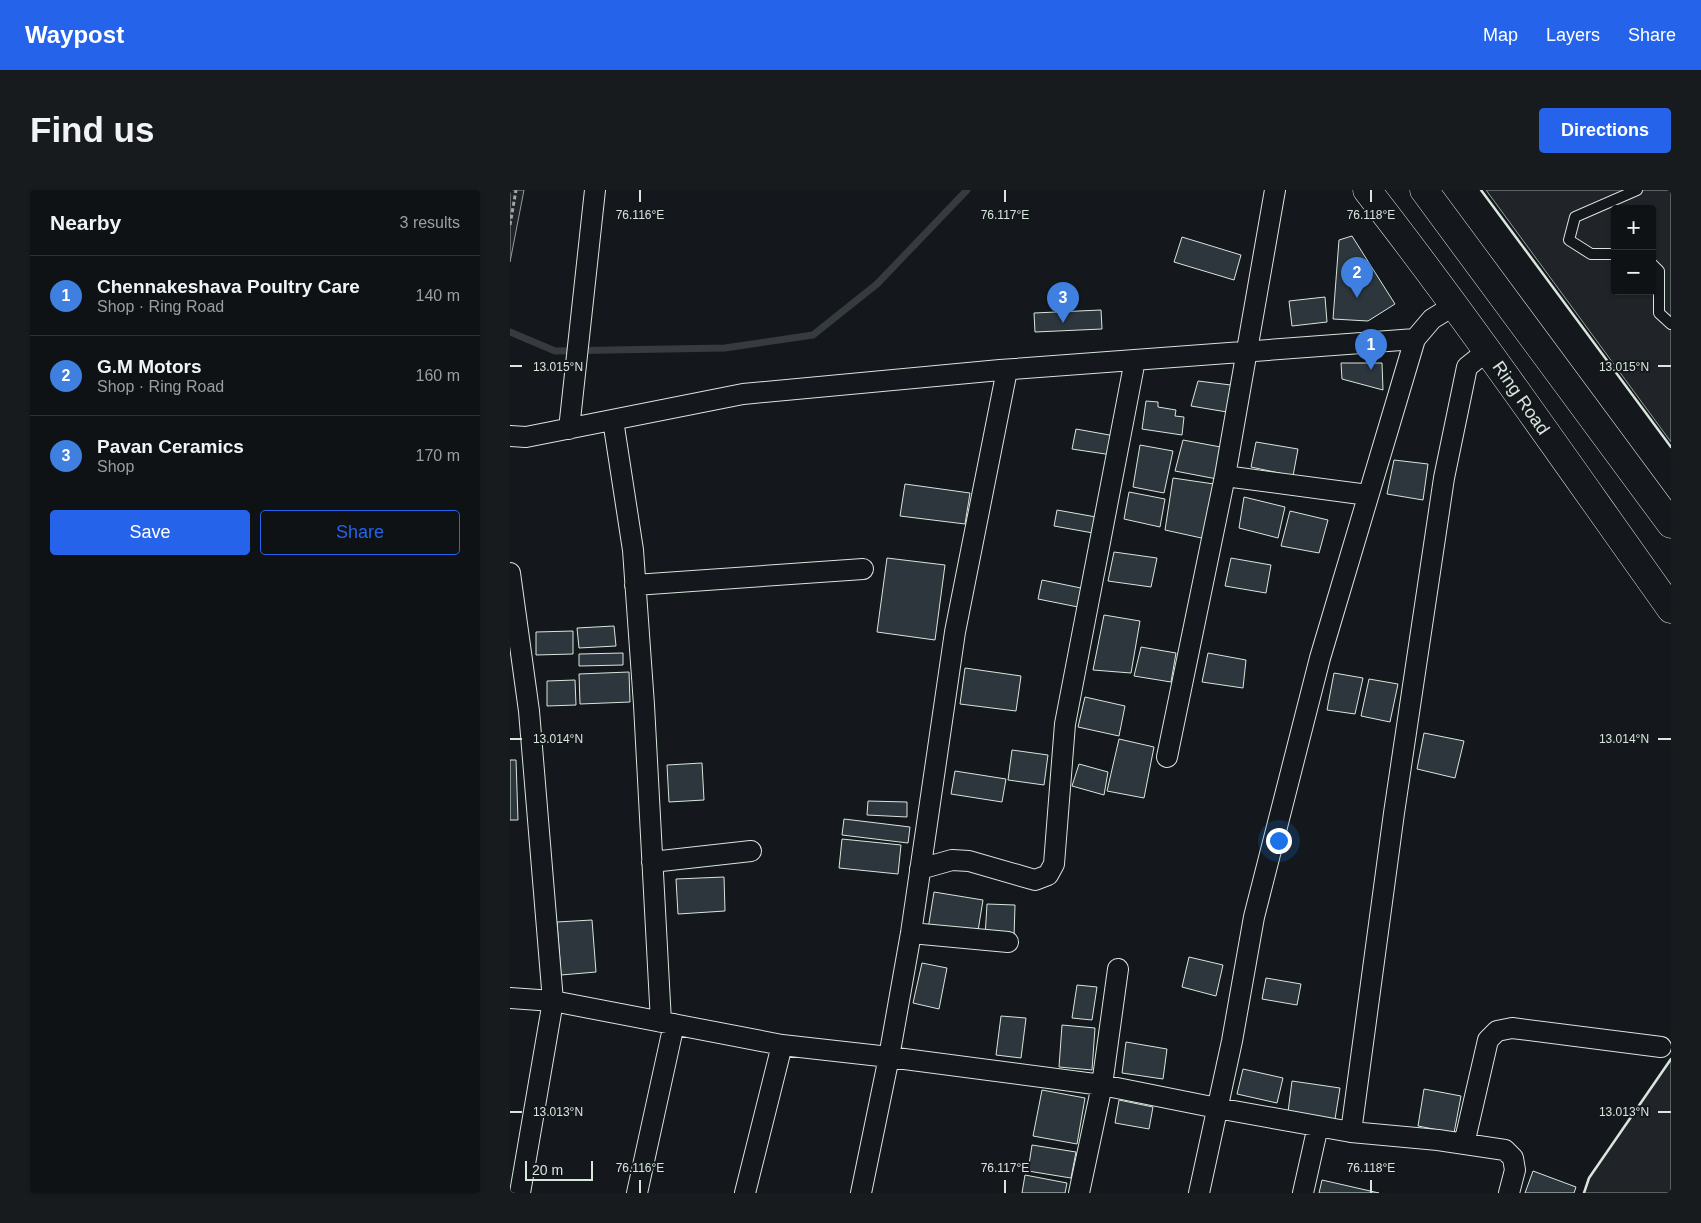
<!DOCTYPE html>
<meta charset="utf-8">
<style>
:root{--surface:#0f1215;--page:#181b1e;--text:#f1f3f6;--muted:#9b9ea0;--line:#2f3234;--accent:#2563eb}
body{margin:0;font-family:Arial,sans-serif;background:var(--page);color:var(--text)}
.controls{position:absolute;right:15px;top:15px;display:grid;overflow:hidden;border-radius:5px;box-shadow:0 1px 4px #0004}
.controls button{width:45px;height:45px;display:grid;place-items:center;padding:0;border:0;border-bottom:1px solid var(--line);background:var(--surface);color:var(--text);font:25px sans-serif}
.scale{position:absolute;left:15px;bottom:12px;width:68px;box-sizing:border-box;padding-left:5px;border:2px solid #d8e6dc;border-top:0;font-size:14px;line-height:18px;white-space:nowrap;color:#d8e6dc;-webkit-text-stroke:4px #14181c;paint-order:stroke}
.you{position:absolute;left:768px;top:650px;width:18px;height:18px;margin:-12px;border:4px solid #fff;border-radius:50%;background:#1a73e8;box-shadow:0 0 0 8px #1a73e833}
.badge{display:grid;place-items:center;width:32px;height:32px;border-radius:50%;background:var(--accent);color:#fff;font-size:16px;font-weight:700}
.pin{position:absolute;translate:-50% -41px;filter:drop-shadow(0 1px 2px #0008)}
.pin::after{content:'';position:absolute;top:26px;width:18px;height:15px;background:inherit;clip-path:polygon(0 0,100% 0,50% 100%)}
.list{margin:0;padding:0;list-style:none}
h2{display:flex;justify-content:space-between;align-items:center;height:65px;margin:0;padding:0 20px;font-size:21px}
h2 small{font-size:16px;font-weight:400;color:var(--muted)}
.list li{display:grid;grid-template-columns:32px 1fr auto;gap:15px;align-items:center;box-sizing:border-box;height:80px;padding:0 20px;border-top:1px solid var(--line)}
.list b{display:block;font-size:19px;white-space:nowrap}
.list p{margin:0;font-size:16px;white-space:nowrap;color:var(--muted)}
.list em{font-size:16px;font-style:normal;color:var(--muted)}
.actions{display:flex;gap:10px;padding:15px 20px}
.actions a{flex:1;padding:11px 0;border:1px solid var(--accent);border-radius:5px;text-align:center;font-size:18px;color:var(--accent)}
.actions .main{background:var(--accent);color:#fff}
.map{position:relative;flex:none;width:1161px;height:1003px;overflow:hidden;border-radius:5px}
header{display:flex;align-items:center;gap:30px;box-sizing:border-box;height:70px;padding:0 25px;background:var(--accent);color:#fff}
header strong{font-size:24px}
nav{display:flex;gap:28px;margin-inline-start:auto;font-size:18px}
.intro{display:flex;align-items:center;justify-content:space-between;box-sizing:border-box;height:120px;padding:0 30px}
h1{margin:0;font-size:35px}
.button{padding:12px 22px;border-radius:5px;background:var(--accent);color:#fff;font-size:18px;font-weight:700}
main{display:flex;gap:30px;padding:0 30px}
aside{flex:1;background:var(--surface);border-radius:5px;box-shadow:0 1px 4px #0004}
.map>svg:first-child{display:block}
.green{fill:#202428;stroke:#939e99;fill-rule:evenodd}
.lines{fill:none;stroke-linecap:round;stroke-linejoin:round}
.stream{stroke:#363b3e;stroke-width:7}
.building{fill:#2c363c;stroke:#d8e6dc}
.lane-casing{stroke:#d8e6dc;stroke-width:12}
.street-casing{stroke:#d8e6dc;stroke-width:22}
.primary-casing{stroke:#d8e6dc;stroke-width:29}
.path{stroke:#9da8a2;stroke-width:3;stroke-dasharray:4 2.5;stroke-linecap:butt}
.lane{stroke:#14181c;stroke-width:10}
.street{stroke:#14181c;stroke-width:20}
.primary{stroke:#14181c;stroke-width:28}
.wall{stroke:#d8e6dc;stroke-width:2.5}
.ticks{fill:none;stroke:#d8e6dc;stroke-width:2}
.labels{text-anchor:middle;stroke-width:4;stroke-linejoin:round;paint-order:stroke}
.street-label{font-size:18px;fill:#d8e6dc;stroke:#14181c}
.ticks-label{font-size:12px;text-anchor:middle;fill:#d8e6dc;stroke:#14181c;stroke-width:4;stroke-linejoin:round;paint-order:stroke}
</style>
<header>
<strong>Waypost</strong>
<nav><a>Map</a><a>Layers</a><a>Share</a></nav>
</header>
<div class="intro"><h1>Find us</h1><a class="button">Directions</a></div>
<main>
<aside>
<h2>Nearby<small>3 results</small></h2>
<ul class="list">
<li><span class="badge" style="background:#3f7fe0">1</span><div><b>Chennakeshava Poultry Care</b><p>Shop · Ring Road</p></div><em>140 m</em></li>
<li><span class="badge" style="background:#3f7fe0">2</span><div><b>G.M Motors</b><p>Shop · Ring Road</p></div><em>160 m</em></li>
<li><span class="badge" style="background:#3f7fe0">3</span><div><b>Pavan Ceramics</b><p>Shop</p></div><em>170 m</em></li>
</ul>
<div class="actions"><a class="main">Save</a><a>Share</a></div>
</aside>
<div class="map">
<svg width="1161" height="1003" viewBox="0 0 1161 1003">
<rect width="100%" height="100%" fill="#14181c"/>
<path class="green" d="M0,0H14L0,72Z
M976,0H1161V252ZM1105,19H1142V101H1105Z
M1161,869V1003H1074L1079,988Z"/>
<g class="lines">
<path class="stream" d="M0,142L45,161L215,158L303,145L367,94L457,0"/>
</g>
<path class="building" d="M842,46L885,114L858,131L823,129L829,50Z
M672,47L731,65L724,90L664,72Z
M815,107L817,132L782,136L779,111Z
M591,120L592,139L525,142L524,123Z
M831,173H872L873,200L832,189Z
M688,191L729,196L723,223L681,216Z
M636,211L648,212V217L666,220L665,226L674,227L672,245L632,239Z
M566,239L605,246L602,265L562,259Z
M673,250L716,258L707,289L665,281Z
M746,252L788,259L783,286L741,277Z
M630,255L663,261L654,303L623,297Z
M884,270L918,274L913,310L877,304Z
M663,288L704,294L696,349L655,340Z
M395,294L460,303L455,334L390,326Z
M619,302L655,309L650,337L614,329Z
M734,307L775,317L768,348L729,338Z
M547,320L586,327L583,343L544,336Z
M780,321L818,330L809,363L771,356Z
M604,362L647,368L641,397L598,391Z
M377,368L435,375L425,450L367,442Z
M721,368L761,375L756,403L715,396Z
M532,390L571,398L568,417L528,409Z
M594,425L630,431L621,483L583,480Z
M104,436L106,456L69,458L67,438Z
M63,441V464L26,465V442Z
M631,457L666,463L661,492L624,486Z
M113,463V475L69,476V464Z
M698,463L736,470L733,498L692,492Z
M455,478L511,486L506,521L450,514Z
M119,482L120,512L70,514L69,484Z
M824,483L853,488L845,524L817,520Z
M859,489L888,494L880,532L851,526Z
M65,490L66,515L37,516V491Z
M575,507L615,516L609,546L568,537Z
M914,543L954,551L945,588L907,579Z
M609,549L644,557L634,608L597,601Z
M502,560L538,565L534,595L498,590Z
M0,570H6L8,630H0Z
M192,573L194,610L159,612L157,575Z
M569,574L598,582L594,605L562,596Z
M445,581L496,589L492,612L441,604Z
M358,611L397,612V627L357,625Z
M334,629L400,637L398,653L332,645Z
M332,649L391,655L388,684L329,678Z
M214,687L215,721L168,724L166,689Z
M424,702L473,710L467,747L418,739Z
M477,714L505,715L504,748L475,747Z
M82,730L86,782L51,785L47,732Z
M679,767L713,775L706,806L672,797Z
M412,773L437,778L429,819L403,813Z
M756,788L791,794L787,815L752,809Z
M567,795L587,797L582,830L562,828Z
M491,826L516,828L511,868L486,865Z
M552,835L585,838L582,880L549,877Z
M616,852L657,859L653,889L612,883Z
M733,879L773,888L767,913L727,904Z
M782,891L830,898L825,929L778,922Z
M914,899L951,906L944,943L908,936Z
M532,900L575,908L567,954L523,946Z
M609,910L643,917L639,939L605,933Z
M522,955L566,962L561,988L518,981Z
M1023,981L1066,997L1064,1003H1015Z
M515,985L557,993L555,1003H512Z
M812,990L869,1003H809Z"/>
<g class="lines">
<defs>
<path id="lane" d="M1105,64H1081L1059,50L1065,27L1127,0
M1142,74L1149,81V123L1161,134"/>
<path id="street" d="M977,161L957,177L934,288L884,623L841,942L928,950L995,960L1003,968L1005,980L999,1003
M103,230L123,360L134,515L151,832
M59,239L85,0
M0,246L16,247L233,204L490,180L905,149
M715,286L858,305
M0,383L19,521L43,811L272,855L379,867L592,895L707,918L841,942
M125,395L353,379
M657,567L715,286L765,0
M142,672L241,661
M410,679L442,670L459,671L525,690L538,685L544,674L555,534L625,170
M401,743L498,752
M0,808L43,811L10,1003
M954,954L978,850L987,841L1002,838L1151,857
M127,1003L164,834
M235,1003L272,855
M351,1003L379,867L401,743L445,442L497,180
M569,1003L592,895L608,779
M689,1003L722,851L744,727L810,468L905,149L922,129L943,116
M793,1003L808,936"/>
<path id="primary" d="M857,0C963,136 1061,279 1161,419
M914,0L1161,334"/>
</defs>
<use href="#lane" class="lane-casing"/>
<use href="#street" class="street-casing"/>
<use href="#primary" class="primary-casing"/>
<path class="path" d="M0,35L6,0"/>
<use href="#lane" class="lane"/>
<use href="#street" class="street"/>
<use href="#primary" class="primary"/>
<path class="wall" d="M971,0L1161,257
M1074,1003L1079,988L1161,869"/>
</g>
<path class="ticks" d="M130,0V12M495,0V12M861,0V12M0,176H12M1148,176H1161M0,549H12M1148,549H1161M0,922H12M1148,922H1161M130,990V1003M495,990V1003M861,990V1003"/>
<g class="labels">
<g class="street-label">
<text transform="translate(1011 208) rotate(55)" y="6">Ring Road</text>
</g>
</g>
<g class="ticks-label">
<text x="130" y="29">76.116°E</text>
<text x="495" y="29">76.117°E</text>
<text x="861" y="29">76.118°E</text>
<text x="48" y="181">13.015°N</text>
<text x="1114" y="181">13.015°N</text>
<text x="48" y="553">13.014°N</text>
<text x="1114" y="553">13.014°N</text>
<text x="48" y="926">13.013°N</text>
<text x="1114" y="926">13.013°N</text>
<text x="130" y="982">76.116°E</text>
<text x="495" y="982">76.117°E</text>
<text x="861" y="982">76.118°E</text>
</g>
</svg>
<div class="controls">
<button>+</button>
<button>−</button>
</div>
<div class="scale">20 m</div>
<div class="you"></div>
<div class="pin badge" style="left:861px;top:180px;background:#3f7fe0">1</div>
<div class="pin badge" style="left:847px;top:108px;background:#3f7fe0">2</div>
<div class="pin badge" style="left:553px;top:133px;background:#3f7fe0">3</div>
</div>
</main>
